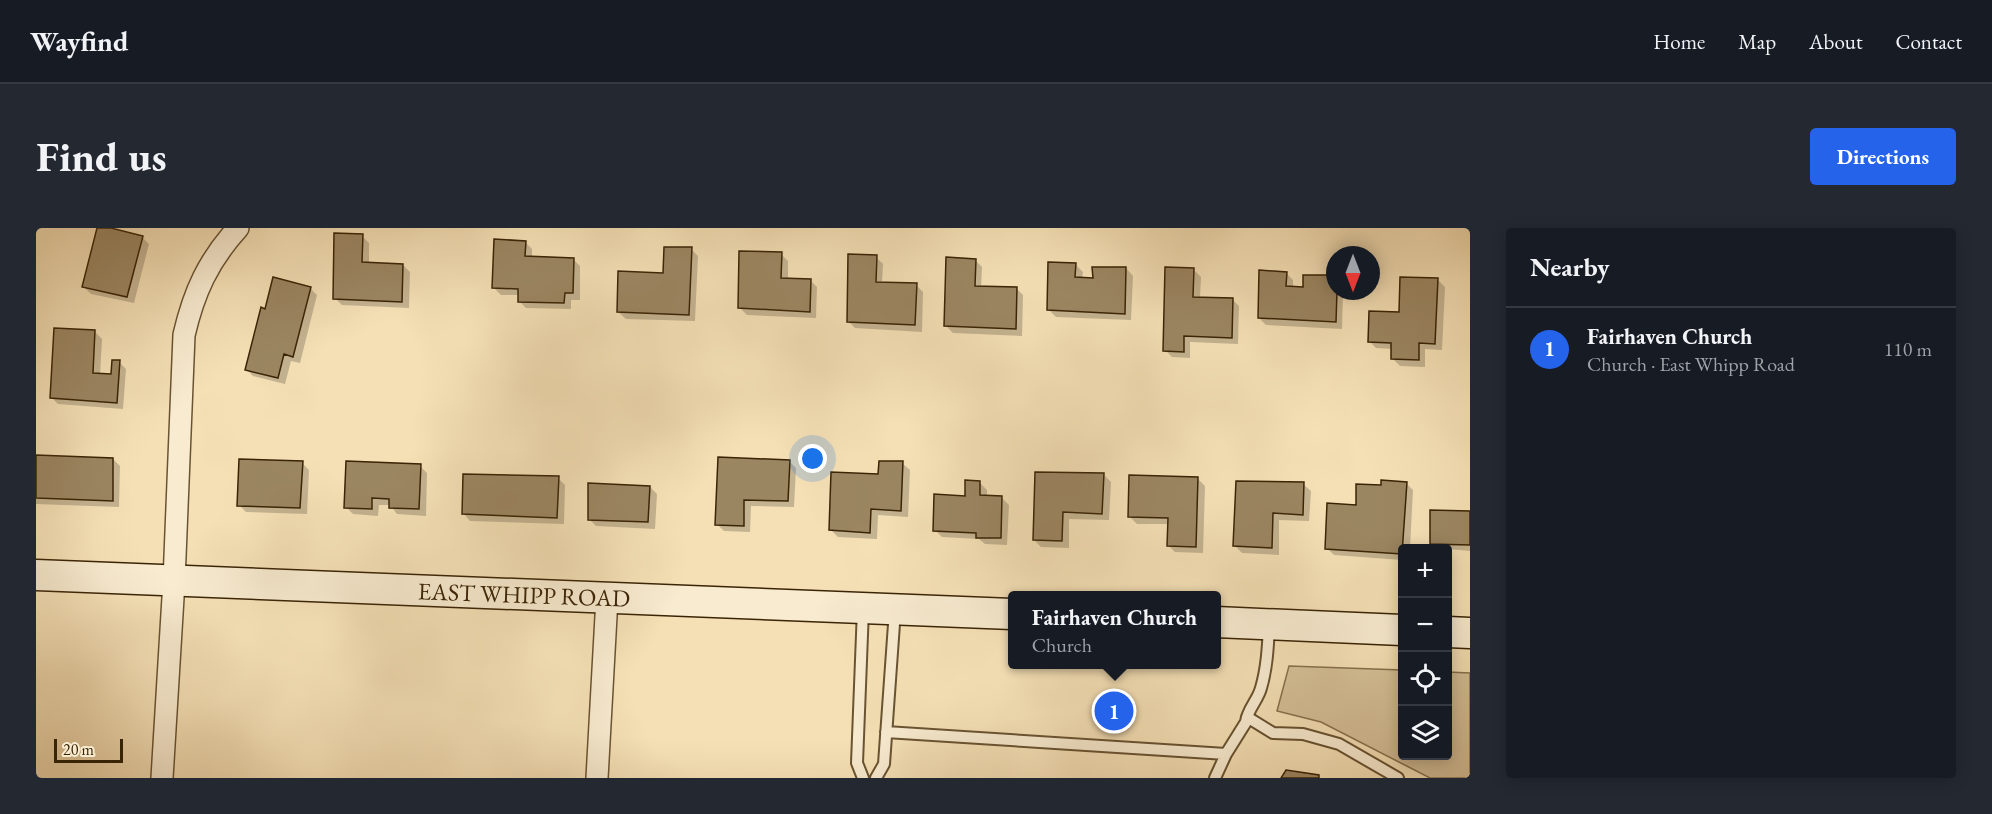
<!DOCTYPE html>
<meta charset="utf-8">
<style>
:root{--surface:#171b24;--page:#242831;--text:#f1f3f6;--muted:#9ea1a6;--line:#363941;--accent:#2563eb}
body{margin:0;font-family:"EB Garamond",serif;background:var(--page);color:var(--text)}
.controls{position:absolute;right:18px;bottom:18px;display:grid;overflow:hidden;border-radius:6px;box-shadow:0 3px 15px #0003}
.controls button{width:54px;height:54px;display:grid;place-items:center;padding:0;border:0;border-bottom:2px solid var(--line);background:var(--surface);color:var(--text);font:30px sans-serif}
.compass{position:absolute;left:1290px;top:18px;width:54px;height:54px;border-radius:50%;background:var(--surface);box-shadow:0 3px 15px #0003;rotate:180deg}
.scale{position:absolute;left:18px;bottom:15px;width:69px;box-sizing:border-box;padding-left:6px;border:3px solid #3a2406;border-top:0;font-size:16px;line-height:21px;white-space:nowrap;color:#3a2406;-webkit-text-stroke:4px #f8ebd0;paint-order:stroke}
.you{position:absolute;left:777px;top:231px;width:21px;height:21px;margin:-15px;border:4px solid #fff;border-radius:50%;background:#1a73e8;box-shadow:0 0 0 9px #1a73e833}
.badge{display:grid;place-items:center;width:39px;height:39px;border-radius:50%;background:var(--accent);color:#fff;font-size:20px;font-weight:700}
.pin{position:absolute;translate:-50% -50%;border:3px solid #fff;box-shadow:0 2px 6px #0006}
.popup{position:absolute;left:972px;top:363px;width:213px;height:78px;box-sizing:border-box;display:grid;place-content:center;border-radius:6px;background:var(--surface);filter:drop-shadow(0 2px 4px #0005);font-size:20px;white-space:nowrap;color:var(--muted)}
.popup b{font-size:22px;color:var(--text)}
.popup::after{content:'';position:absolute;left:50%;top:100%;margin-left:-12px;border:12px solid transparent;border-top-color:var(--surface)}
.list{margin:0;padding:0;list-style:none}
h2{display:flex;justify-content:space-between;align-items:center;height:78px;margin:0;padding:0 24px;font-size:26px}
h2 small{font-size:20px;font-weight:400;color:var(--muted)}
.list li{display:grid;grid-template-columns:39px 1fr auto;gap:18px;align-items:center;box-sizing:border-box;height:84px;padding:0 24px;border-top:2px solid var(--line)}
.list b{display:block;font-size:22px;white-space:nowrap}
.list p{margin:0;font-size:20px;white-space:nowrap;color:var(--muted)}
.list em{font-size:20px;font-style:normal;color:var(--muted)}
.icon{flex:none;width:33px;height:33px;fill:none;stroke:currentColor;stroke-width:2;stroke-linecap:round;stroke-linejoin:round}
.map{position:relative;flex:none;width:1434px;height:550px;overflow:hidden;border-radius:6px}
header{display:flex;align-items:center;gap:36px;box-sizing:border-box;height:84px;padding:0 30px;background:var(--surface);border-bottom:2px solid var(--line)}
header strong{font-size:28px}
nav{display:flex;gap:33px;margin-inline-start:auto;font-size:21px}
.intro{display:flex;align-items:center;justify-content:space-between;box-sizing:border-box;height:144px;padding:0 36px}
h1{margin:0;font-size:42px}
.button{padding:15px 27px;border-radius:6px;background:var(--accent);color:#fff;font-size:21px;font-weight:700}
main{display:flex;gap:36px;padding:0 36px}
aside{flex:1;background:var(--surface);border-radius:6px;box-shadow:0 3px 15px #0003}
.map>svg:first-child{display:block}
.green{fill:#d5c098;stroke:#88724f;stroke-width:1.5}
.shadow{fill:#0003}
.building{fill:#9b8662;stroke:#3a2406;stroke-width:1.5}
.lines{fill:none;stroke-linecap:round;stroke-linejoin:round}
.lane-casing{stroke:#695332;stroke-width:14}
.street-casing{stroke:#695332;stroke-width:24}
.secondary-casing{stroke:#3a2406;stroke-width:33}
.lane{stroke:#f8ebd0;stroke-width:10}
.street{stroke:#f8ebd0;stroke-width:21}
.secondary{stroke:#f8ebd0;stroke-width:30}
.labels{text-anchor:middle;stroke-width:6;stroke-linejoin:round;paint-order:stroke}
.street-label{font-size:24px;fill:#3a2406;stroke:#f8ebd0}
</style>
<header>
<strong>Wayfind</strong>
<nav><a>Home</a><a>Map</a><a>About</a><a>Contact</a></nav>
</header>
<div class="intro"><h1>Find us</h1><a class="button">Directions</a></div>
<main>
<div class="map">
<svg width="1434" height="550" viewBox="0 0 1434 550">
<rect width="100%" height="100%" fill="#f5e0b6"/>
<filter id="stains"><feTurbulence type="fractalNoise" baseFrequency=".00333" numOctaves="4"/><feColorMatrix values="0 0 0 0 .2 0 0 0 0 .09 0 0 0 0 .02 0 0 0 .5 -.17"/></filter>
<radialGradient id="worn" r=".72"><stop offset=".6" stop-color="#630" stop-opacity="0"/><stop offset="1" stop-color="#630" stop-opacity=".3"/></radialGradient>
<path class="green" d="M1253,438L1366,442V528H1412V444L1434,445V550H1394L1285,494L1241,483Z"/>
<path class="shadow" d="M62,0L106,9L113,16L98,75L55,66L48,59Z
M326,8L333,15V36L367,37L374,44L373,80L306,77L299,70Z
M489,14L496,21V30L537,31L544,38V72H535V81L490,80L483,73V67H465L458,60Z
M655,21L662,28L659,93L590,91L582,84L628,47Z
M745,26L752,33V52H774L781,59L780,90L711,87L704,80Z
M840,29L847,36L846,55L880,57L887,64L886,104L819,100L812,93Z
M939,32L946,39L945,60H980L987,67L986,108L917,105L910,98Z
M1040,37L1047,44L1046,51H1058L1090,40L1097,48L1095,92L1020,89L1013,82Z
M1158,42L1165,49L1164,70L1196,71L1203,78L1202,116L1154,114V130L1136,129L1129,122Z
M1250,45L1257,52V60H1269L1299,49V63H1307L1306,101L1230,97L1223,90Z
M1402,52L1409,59L1406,122L1389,121V139L1364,138L1356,130L1357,121L1340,120L1333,113Z
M274,60L281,67L264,135L255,133L249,156L217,148L210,141L230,83Z
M59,104L66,111L64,147H77L83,134L90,141L87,181L22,176L15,169Z
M0,228L77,231L84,238L83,279L0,276Z
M683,230L753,233L760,240L758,279L715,278L714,304L688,303L681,296Z
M266,235L273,242L271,286L210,284L203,277Z
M866,235L874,242L872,289L842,287L841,311L802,309L795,302L843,248Z
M384,238L391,245L390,288L361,286L354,277H343L342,288L317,286L310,279Z
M1001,245L1068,247L1075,254L1073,292L1033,291V320L1005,319L998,312Z
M522,250L529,257L528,296L434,293L427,285Z
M1162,251L1169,258L1167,325L1139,324L1132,317L1133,296H1101L1094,289Z
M944,255L951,262V269L966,270L973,277L971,317L949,316L943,311L906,309L899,302Z
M1370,255L1377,262L1374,320H1366V332L1298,327L1291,320L1321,278L1346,258Z
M1267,256L1275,263L1273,293L1243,292V327L1206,325L1199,318Z
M614,259L621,266L619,301L560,298L553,291Z
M1434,285V323L1401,320L1395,315Z"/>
<path class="building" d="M61,0H75L107,8L91,69L46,59Z
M298,5L327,6L326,34L367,36L366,74L297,71Z
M458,11L490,13L489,28L538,30L537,65H529L528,75L482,74V61L456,60Z
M628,19H656L653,87L581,84L582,43L627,45Z
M703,23L746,24L745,50L775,51L774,84L702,80Z
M812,26L841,27L840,54L881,55L879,97L811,94Z
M910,29L940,31L939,58L981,59L980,101L908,98Z
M1012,34L1040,35L1039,49L1057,50L1056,39H1090L1089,86L1011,82Z
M1129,39L1158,40L1157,69L1197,70L1196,110L1148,108V124L1127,123Z
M1223,42L1251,44L1250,58L1267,59V47H1299V63H1301L1300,94L1222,90Z
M237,49L275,59L257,129L248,126L242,150L209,142L225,79L229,81Z
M1364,49L1402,50L1399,116L1383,115V132L1355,131V115L1332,114L1333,83L1363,84Z
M18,100L59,102L57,145L75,146L76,132H84L81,175L14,170Z
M0,227L77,230V273L0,270Z
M682,229L754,232L752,273L708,272V298L679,297Z
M203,231L267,233L264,280L201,278Z
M310,233L385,236L383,281L353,280V271L336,270V281L308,280Z
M843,233H867L865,283L835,281L834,305L793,302L795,244L842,246Z
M999,244L1068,245L1066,286L1027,284L1026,313L997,312Z
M427,246L523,248L521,290L426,286Z
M1093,247L1162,249L1160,319L1131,318L1132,290L1092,289Z
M929,252L944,253V267L966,268L965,310H940V305L897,303L898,266L929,268Z
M1345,252L1371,254L1366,326L1289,321L1291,275L1320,277V256L1345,257Z
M1200,253L1268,254L1267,287L1237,285L1236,320L1197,318Z
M552,255L614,258L612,294L552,292Z
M1394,282L1434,283V317L1394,316Z
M1250,542L1283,547V550H1245Z"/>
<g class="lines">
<defs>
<path id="lane" d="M827,381L821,535L827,550
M1211,489L1237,505L1267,506L1303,516L1362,550
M850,504L1190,526
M840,550L848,536L859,382
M1179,550L1190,526L1210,494C1211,482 1222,472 1225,460C1231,440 1232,418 1233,398"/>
<path id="street" d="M126,550L138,353L148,107C158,64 172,33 202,0
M561,550L571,370"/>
<path id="secondary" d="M0,347L976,386
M1180,394L1366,402
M1412,404L1434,405"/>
</defs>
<use href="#lane" class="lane-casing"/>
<use href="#street" class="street-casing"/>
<use href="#secondary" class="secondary-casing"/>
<use href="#lane" class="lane"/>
<use href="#street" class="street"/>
<use href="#secondary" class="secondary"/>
</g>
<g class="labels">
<g class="street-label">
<text transform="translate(488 367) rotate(2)" y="8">EAST WHIPP ROAD</text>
</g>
</g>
<rect width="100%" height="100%" filter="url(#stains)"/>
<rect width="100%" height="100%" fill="url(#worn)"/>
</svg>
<div class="controls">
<button>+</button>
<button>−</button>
<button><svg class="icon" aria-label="locate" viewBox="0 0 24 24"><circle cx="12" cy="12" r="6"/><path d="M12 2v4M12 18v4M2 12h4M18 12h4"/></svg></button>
<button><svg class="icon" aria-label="layers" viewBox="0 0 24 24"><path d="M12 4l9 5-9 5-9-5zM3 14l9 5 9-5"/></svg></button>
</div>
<svg class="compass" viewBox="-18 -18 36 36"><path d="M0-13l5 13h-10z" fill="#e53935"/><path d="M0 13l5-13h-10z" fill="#9ea1a6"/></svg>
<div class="scale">20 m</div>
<div class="you"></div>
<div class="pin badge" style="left:1078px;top:483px">1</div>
<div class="popup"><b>Fairhaven Church</b>Church</div>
</div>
<aside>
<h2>Nearby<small></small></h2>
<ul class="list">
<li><span class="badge">1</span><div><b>Fairhaven Church</b><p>Church · East Whipp Road</p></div><em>110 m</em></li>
</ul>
</aside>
</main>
